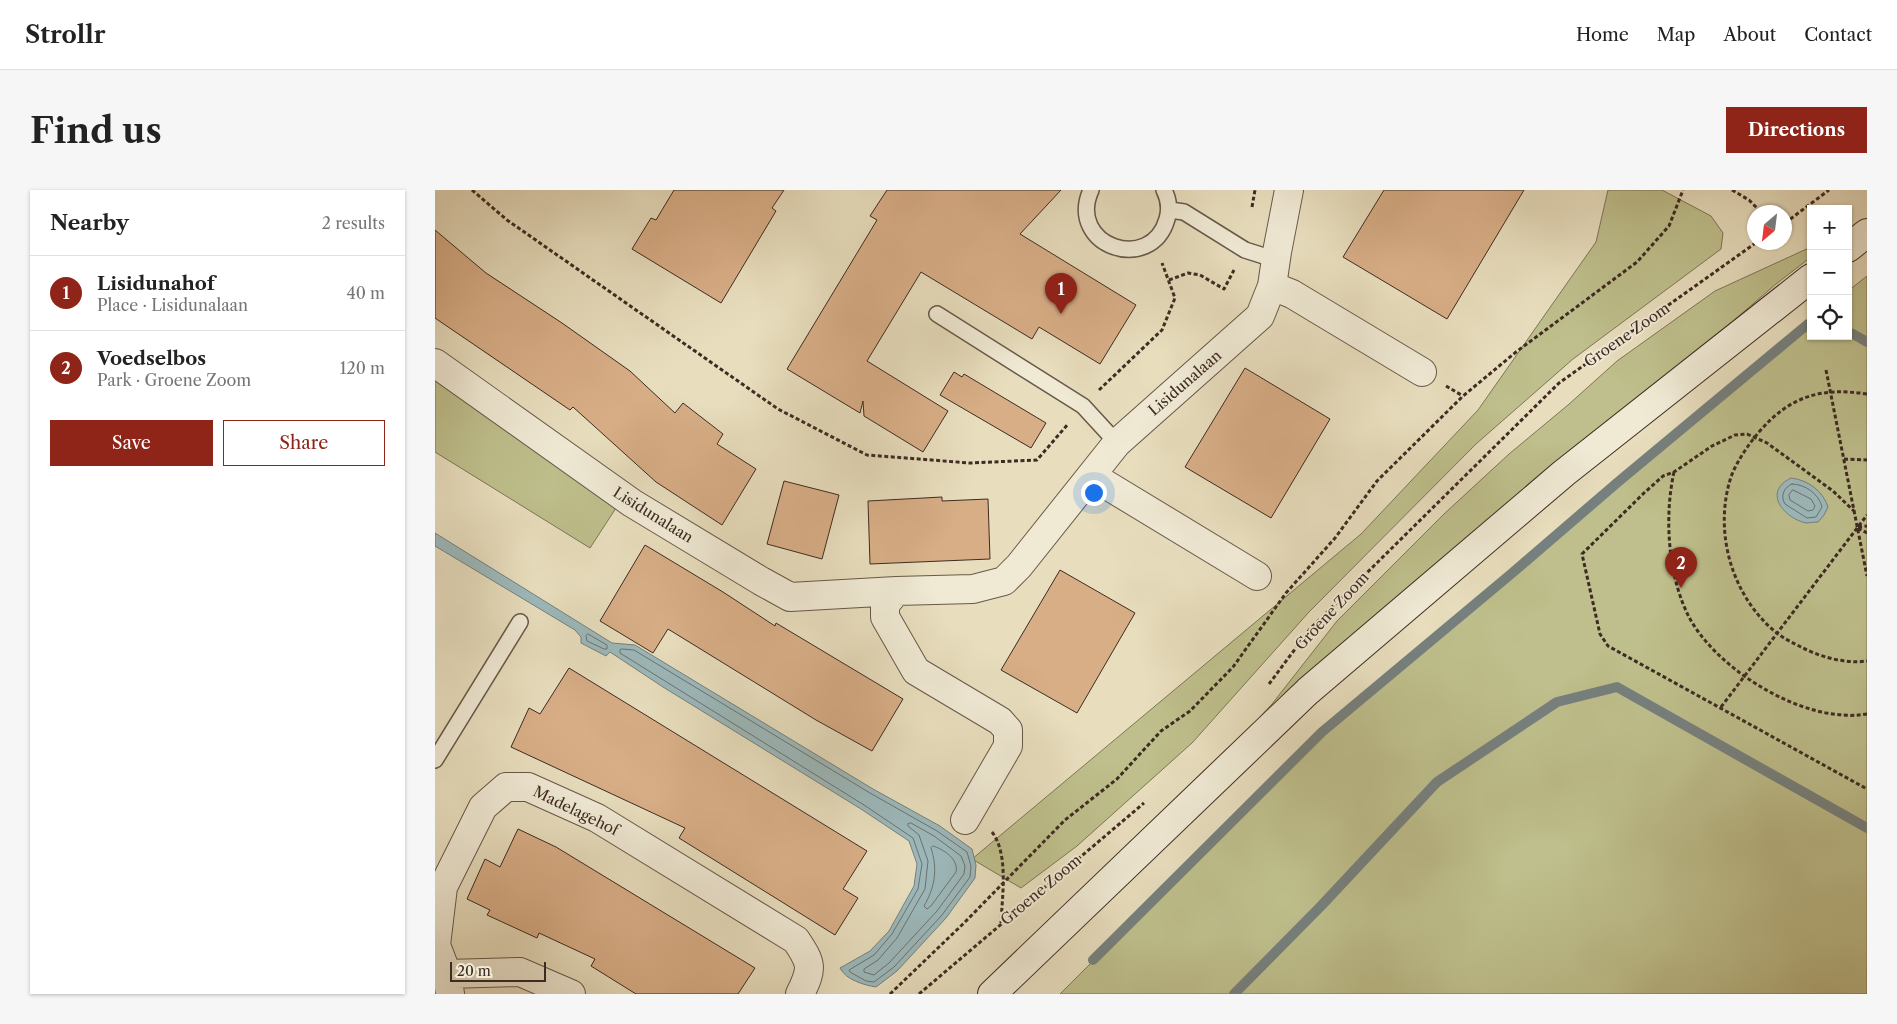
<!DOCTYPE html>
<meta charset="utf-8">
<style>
:root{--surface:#fff;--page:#f6f6f6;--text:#222;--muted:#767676;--line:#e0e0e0;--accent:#8f2418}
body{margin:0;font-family:"Libre Caslon Text",serif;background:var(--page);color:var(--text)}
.controls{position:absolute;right:15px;top:15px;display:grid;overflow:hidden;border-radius:0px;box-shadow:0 1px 4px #0004}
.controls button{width:45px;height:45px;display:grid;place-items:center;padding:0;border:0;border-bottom:1px solid var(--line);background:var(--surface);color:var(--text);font:25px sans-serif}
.compass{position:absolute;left:1312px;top:15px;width:45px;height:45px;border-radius:50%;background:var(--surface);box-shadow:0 1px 4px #0004;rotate:208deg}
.scale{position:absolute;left:15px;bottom:12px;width:96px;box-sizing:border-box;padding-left:5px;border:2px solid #3e2b22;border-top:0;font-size:14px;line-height:18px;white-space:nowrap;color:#3e2b22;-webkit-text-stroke:4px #f0ead5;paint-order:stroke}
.you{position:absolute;left:658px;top:302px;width:18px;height:18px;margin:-12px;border:4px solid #fff;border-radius:50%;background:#1a73e8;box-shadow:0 0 0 8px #1a73e833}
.badge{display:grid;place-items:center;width:32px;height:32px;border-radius:50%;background:var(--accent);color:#fff;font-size:16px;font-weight:700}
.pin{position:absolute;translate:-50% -41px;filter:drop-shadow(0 1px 2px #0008)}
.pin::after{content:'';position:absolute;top:26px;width:18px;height:15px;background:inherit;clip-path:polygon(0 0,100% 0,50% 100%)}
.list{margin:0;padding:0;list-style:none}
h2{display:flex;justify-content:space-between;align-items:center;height:65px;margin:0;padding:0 20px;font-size:21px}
h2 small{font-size:16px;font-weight:400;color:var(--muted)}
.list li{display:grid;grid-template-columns:32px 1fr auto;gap:15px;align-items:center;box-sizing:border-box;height:75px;padding:0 20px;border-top:1px solid var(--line)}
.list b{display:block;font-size:19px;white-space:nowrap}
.list p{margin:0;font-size:16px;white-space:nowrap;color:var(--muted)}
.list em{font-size:16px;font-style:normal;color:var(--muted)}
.actions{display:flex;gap:10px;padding:15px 20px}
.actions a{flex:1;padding:11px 0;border:1px solid var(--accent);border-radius:0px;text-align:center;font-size:18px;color:var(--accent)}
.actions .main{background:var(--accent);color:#fff}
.icon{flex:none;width:28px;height:28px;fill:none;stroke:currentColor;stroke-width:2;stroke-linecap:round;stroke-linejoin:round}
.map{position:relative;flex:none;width:1432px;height:804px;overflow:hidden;border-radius:0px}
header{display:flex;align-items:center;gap:30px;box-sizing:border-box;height:70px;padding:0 25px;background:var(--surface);border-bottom:1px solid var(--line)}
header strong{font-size:24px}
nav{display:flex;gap:28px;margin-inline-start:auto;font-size:18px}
.intro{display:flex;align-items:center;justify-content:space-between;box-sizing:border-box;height:120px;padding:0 30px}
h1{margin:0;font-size:35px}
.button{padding:12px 22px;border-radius:0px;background:var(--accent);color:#fff;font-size:18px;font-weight:700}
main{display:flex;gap:30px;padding:0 30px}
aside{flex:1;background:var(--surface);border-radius:0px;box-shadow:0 1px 4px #0004}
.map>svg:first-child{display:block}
.green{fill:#bebf8c;stroke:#7e7557}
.water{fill:#9cb9bc;stroke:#76807e}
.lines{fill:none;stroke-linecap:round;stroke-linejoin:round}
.shore{stroke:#6d726f;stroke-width:1}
.stream{stroke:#76807e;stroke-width:10}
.building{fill:#d8ae87;stroke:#3e2b22}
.service-casing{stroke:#685849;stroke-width:18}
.minor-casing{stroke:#685849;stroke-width:30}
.secondary-casing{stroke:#3e2b22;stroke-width:30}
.path{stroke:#3e2b22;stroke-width:3;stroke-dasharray:4 2.5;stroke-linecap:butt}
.service{stroke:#f0ead5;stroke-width:15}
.minor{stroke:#f0ead5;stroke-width:28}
.secondary{stroke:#f0ead5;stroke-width:28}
.labels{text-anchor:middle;stroke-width:4;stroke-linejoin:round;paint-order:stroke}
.street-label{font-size:15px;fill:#3e2b22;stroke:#f0ead5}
</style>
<header>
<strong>Strollr</strong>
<nav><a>Home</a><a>Map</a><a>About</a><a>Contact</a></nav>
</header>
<div class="intro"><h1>Find us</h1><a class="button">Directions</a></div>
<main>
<aside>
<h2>Nearby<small>2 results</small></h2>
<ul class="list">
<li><span class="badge">1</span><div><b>Lisidunahof</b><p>Place · Lisidunalaan</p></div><em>40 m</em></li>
<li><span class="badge">2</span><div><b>Voedselbos</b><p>Park · Groene Zoom</p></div><em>120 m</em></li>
</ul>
<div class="actions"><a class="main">Save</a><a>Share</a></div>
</aside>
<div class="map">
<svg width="1432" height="804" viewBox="0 0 1432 804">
<rect width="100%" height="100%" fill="#e8debe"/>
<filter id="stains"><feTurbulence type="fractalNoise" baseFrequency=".004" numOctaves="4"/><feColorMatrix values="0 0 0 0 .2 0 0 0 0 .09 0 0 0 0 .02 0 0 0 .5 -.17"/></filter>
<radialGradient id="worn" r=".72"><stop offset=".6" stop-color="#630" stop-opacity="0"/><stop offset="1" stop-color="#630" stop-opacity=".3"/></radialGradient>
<path class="green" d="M1173,0H1227L1276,26L1288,43L1286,59L1138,169L1041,254L874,422L757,553L642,656L586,698L537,669L926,344L1043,220L1161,52Z
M1376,57V67L1341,94L1223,196L763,594L837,514L902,431L1009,324L1074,264L1133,215L1182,171L1280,101Z
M1432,86V804H625L887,542L1022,431L1183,292L1376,132V146H1413V101Z
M0,188L181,318L155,358L0,262Z"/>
<path class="water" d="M1356,288C1373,290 1388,301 1393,317L1389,325L1383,332C1379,332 1374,333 1371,333C1349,328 1327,302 1356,288Z
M0,343L177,453L200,455L438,599L505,636L537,659L541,675L540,688L511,728L462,781L441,797C429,795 411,790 405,778L435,761L454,741L479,696L482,674L474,651L426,619L228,497L175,462L171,466L146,453V447L140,440L0,356Z"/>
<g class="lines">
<path class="shore" d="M1357,294C1370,294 1384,304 1387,317L1381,327L1372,328L1350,314C1345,306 1349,297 1357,294Z
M1358,300L1376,309L1380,316L1378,320L1373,321L1355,310L1354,305Z
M153,444L172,455V459H169L152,451L151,446Z
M187,459L199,460L435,603L502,641L532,662L536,676L535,687L507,725L459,777L439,792L431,791L415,782L414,780L439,765L457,744L483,699L487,674L478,648L429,615L185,463V460Z
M476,633L499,646L526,666L530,676L529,684L502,721L454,773L439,785L429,782V779L443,770L462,748L490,699L493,671L484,645L473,636V634Z
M498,656C508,659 524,669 521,682L496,716L492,719L489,716C500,697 503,679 496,658Z"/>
<path class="stream" d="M1413,143L1418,144L1432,152
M658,770L887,542L1076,384L1183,292L1373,134L1376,135
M799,804L886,716L1002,592L1122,512L1182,497L1432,638"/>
</g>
<path class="building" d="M239,0H349L337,18L341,21L286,113L197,59L216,28L221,30Z
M452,0H626L585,44L701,115L665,174L604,137L597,149L486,82L432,171L513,221L488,262L429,226L428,211L425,223L352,179L442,30L435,26Z
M949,0H1089L1012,129L908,67Z
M0,40L51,83L127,133L195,181L240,223L248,213L288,244L282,254L321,279L287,335L221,292L138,217L135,220L0,128Z
M810,178L895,229L836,328L750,277Z
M519,182L527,187L529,184L611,233L596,258L505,205Z
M349,291L404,305L387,369L332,354Z
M507,307V311L553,309L555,369L435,374L433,311Z
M210,355L288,402L340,436L341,433L468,509L437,561L381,530L233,439L218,463L165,431Z
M625,380L700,423L642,523L566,480Z
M134,478L432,661L408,699L423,708L400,745L244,648L250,638L76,557L94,518L105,524Z
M83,639L121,657L320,778L303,804H201L156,776L160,769L104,743L102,748L52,725L55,720L32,709L50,669L65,677Z"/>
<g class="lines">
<defs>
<path id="service" d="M656,0C631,56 716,85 732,29C735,19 734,10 729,0
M735,20L749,22L810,60L829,66L842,62
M502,124L648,216L682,253
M0,570L85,432"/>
<path id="minor" d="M837,96L857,104L987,182
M0,173L197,313L326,391L355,407L461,401L538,399L569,391L584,376L682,253L825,126L837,96L842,62L854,0
M657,286L822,386
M461,401L450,415V427L481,481L565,531L573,540V556L530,630
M12,784L85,782L136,804
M15,804L12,784L1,755L8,697L48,617L71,597H93L162,628L361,750C377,774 378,778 365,804"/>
<path id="secondary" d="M1413,58L1432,43
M557,804L873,501L1129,283L1376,88"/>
</defs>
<use href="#service" class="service-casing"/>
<use href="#minor" class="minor-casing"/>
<use href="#secondary" class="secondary-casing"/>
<path class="path" d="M37,0L72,30L343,219L432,265L535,273L602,270L633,234
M1297,0L1314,10L1326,22
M817,17L820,0
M1350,33L1394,0
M734,90L753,83L765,85L789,99L799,80
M1391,180L1432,386
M1011,196L1028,206
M664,200L727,140L740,108L727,73
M1432,204C1386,197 1355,206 1324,242C1313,255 1302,271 1296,287C1278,342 1297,408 1343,444C1350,449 1358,453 1366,457C1385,467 1410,474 1432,471
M1409,269L1432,270
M1239,282C1229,327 1233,386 1254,427C1280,476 1354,523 1409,525C1417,526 1424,525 1432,524
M1420,322L1398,301L1332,253L1312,244L1300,245L1277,256L1239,282L1228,286L1209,303L1147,364L1165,444L1173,456L1432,599
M1423,337L1432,336
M1423,338L1432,343
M834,494L875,439L1124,193L1322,52
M1286,517L1432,325
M557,642C574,664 567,707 566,733
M455,804L529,733L630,630L682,589L726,541L755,521L798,477L851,403L900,348L942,291L1028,206L1081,162L1202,72L1234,36L1248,0
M484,804L709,613"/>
<use href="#service" class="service"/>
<use href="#minor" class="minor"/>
<use href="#secondary" class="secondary"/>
</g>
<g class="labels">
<g class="street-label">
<text transform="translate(1192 145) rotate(-35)" y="5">Groene Zoom</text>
<text transform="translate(750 193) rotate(-41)" y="5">Lisidunalaan</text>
<text transform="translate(218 325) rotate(32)" y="5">Lisidunalaan</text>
<text transform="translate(897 421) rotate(-47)" y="5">Groene Zoom</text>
<text transform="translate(141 621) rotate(26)" y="5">Madelagehof</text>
<text transform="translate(606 700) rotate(-40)" y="5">Groene Zoom</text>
</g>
</g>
<rect width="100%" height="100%" filter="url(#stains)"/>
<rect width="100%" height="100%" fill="url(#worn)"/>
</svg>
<div class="controls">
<button>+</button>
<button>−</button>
<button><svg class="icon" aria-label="locate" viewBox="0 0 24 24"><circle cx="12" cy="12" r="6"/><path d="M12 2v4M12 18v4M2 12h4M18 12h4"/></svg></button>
</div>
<svg class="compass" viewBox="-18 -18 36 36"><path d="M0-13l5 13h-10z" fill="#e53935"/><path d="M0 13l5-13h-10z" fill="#767676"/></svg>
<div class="scale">20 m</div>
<div class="you"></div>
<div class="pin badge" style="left:626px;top:124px">1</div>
<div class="pin badge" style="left:1246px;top:398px">2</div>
</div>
</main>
